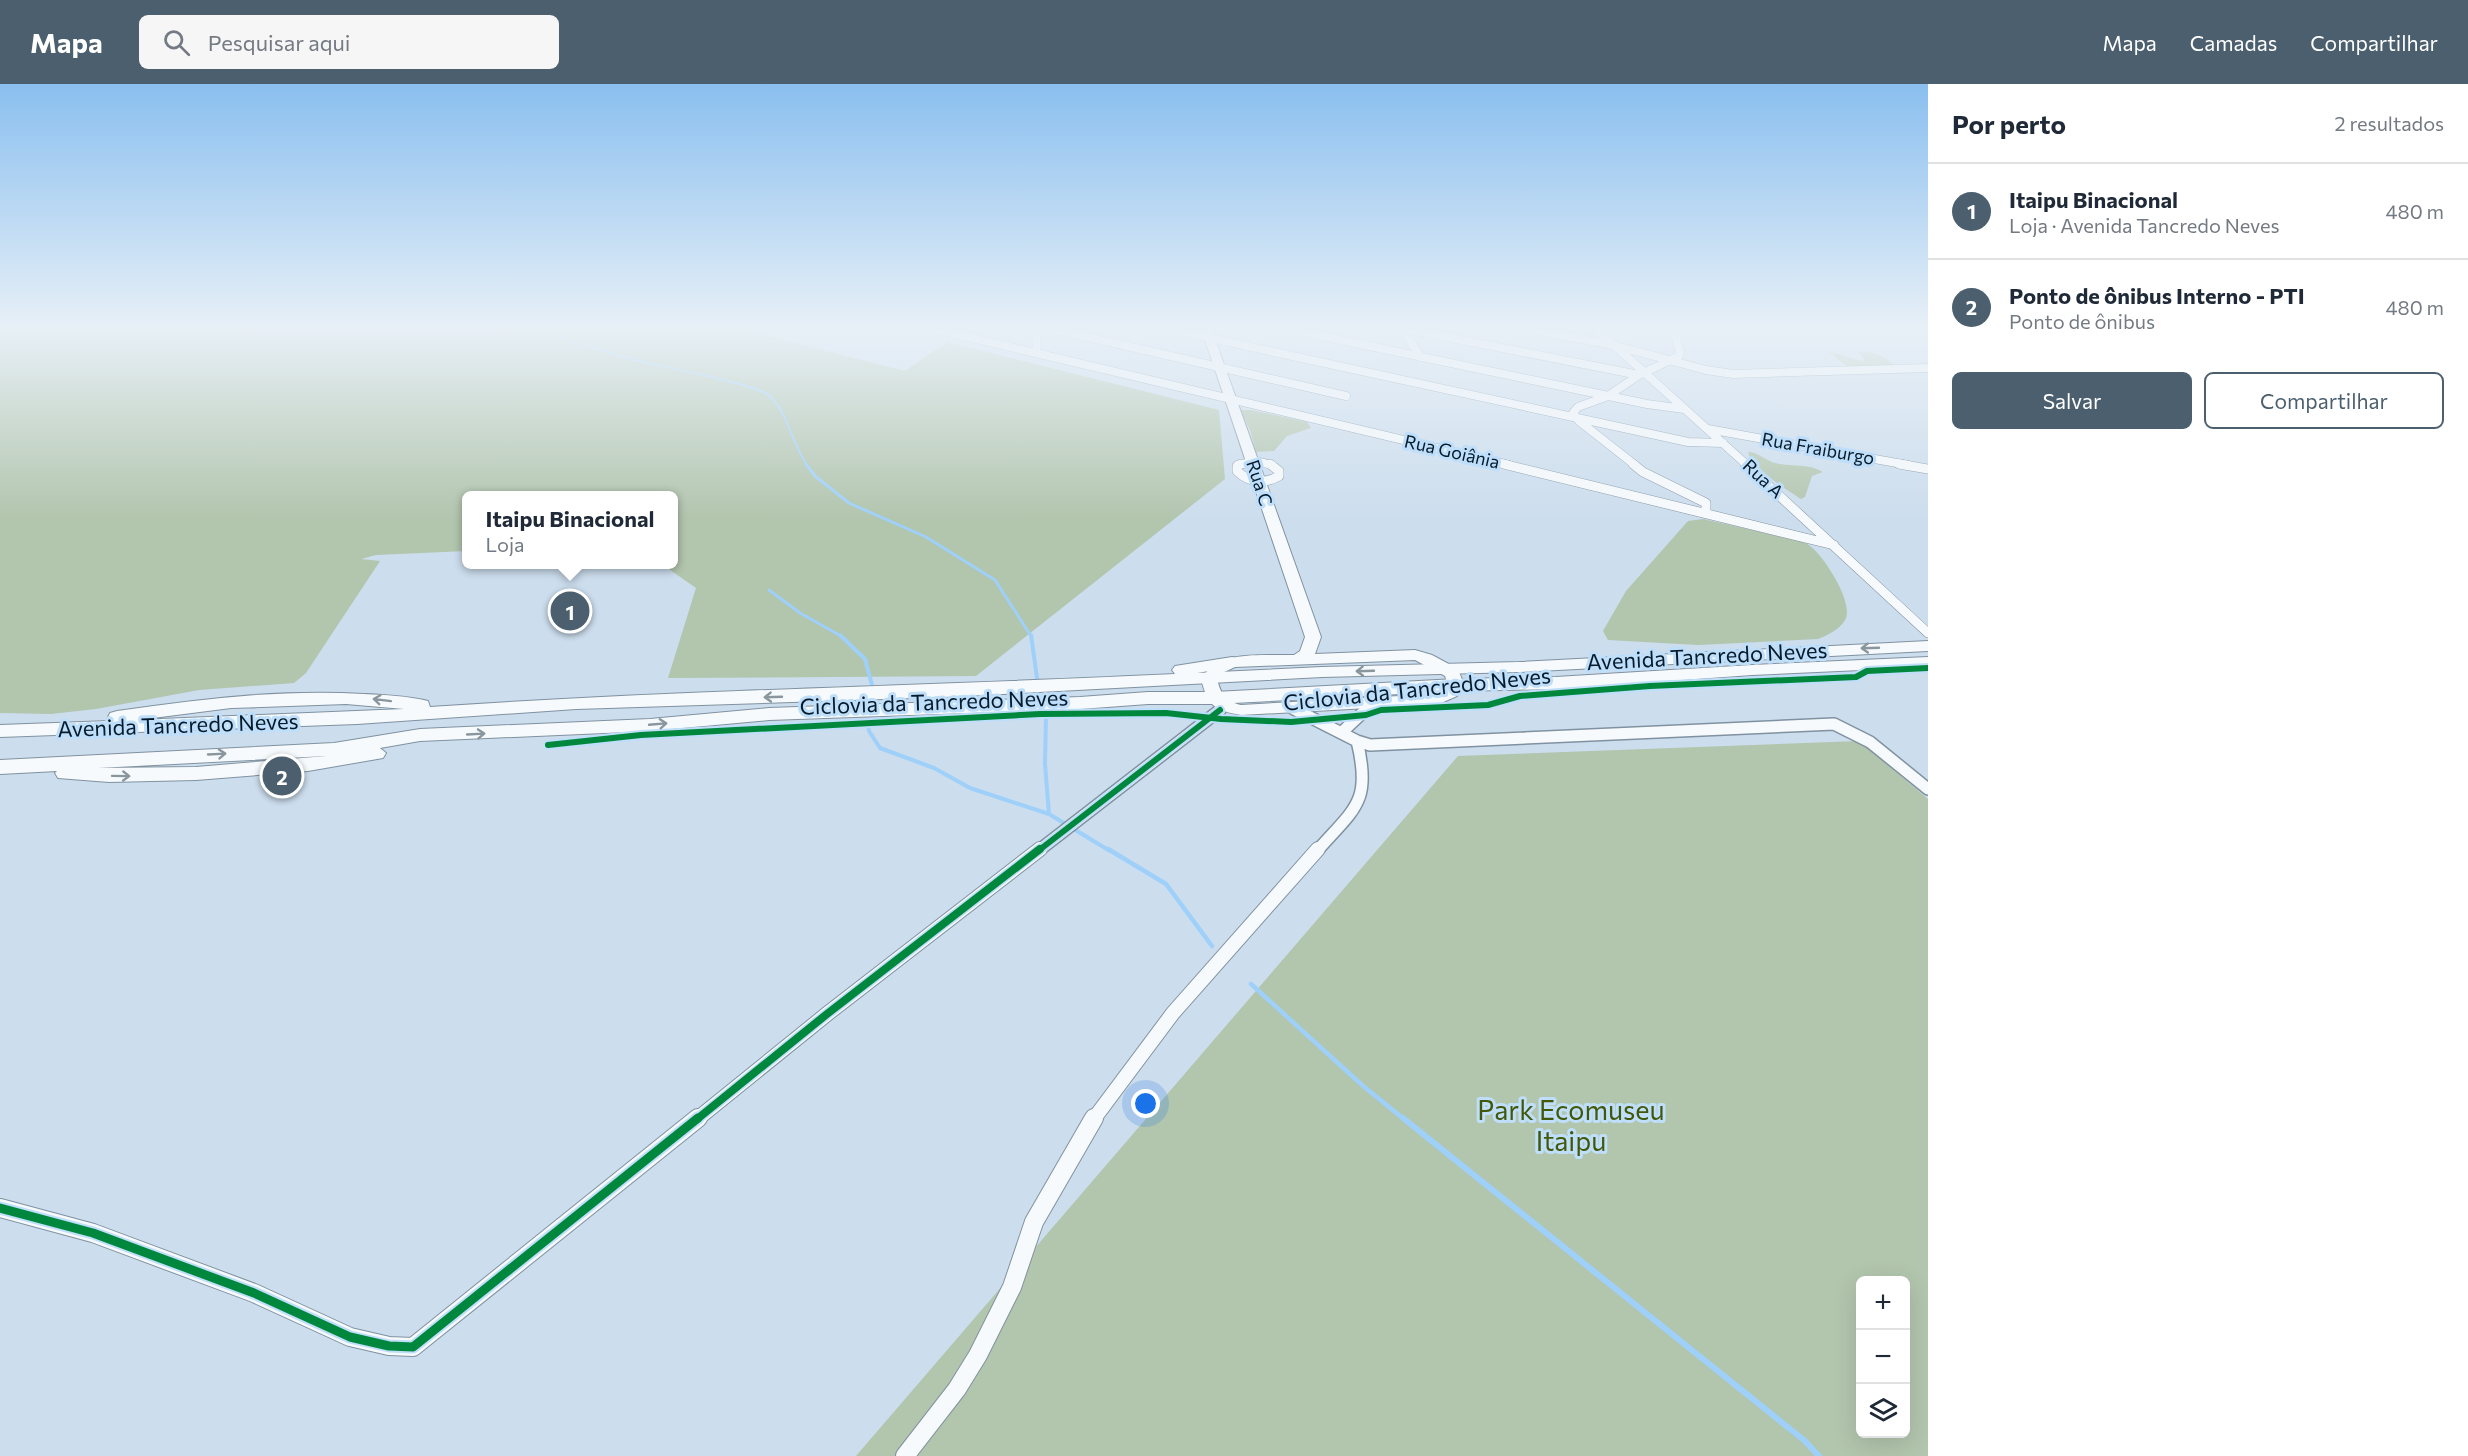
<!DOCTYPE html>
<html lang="pt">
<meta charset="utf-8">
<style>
:root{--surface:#fff;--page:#f6f6f7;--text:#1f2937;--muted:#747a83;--line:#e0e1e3;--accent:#4b5f6f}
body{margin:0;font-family:Commissioner,sans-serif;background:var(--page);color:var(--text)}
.controls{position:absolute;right:18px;bottom:18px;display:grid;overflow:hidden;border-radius:9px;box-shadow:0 6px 24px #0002}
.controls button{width:54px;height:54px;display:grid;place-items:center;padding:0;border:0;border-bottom:2px solid var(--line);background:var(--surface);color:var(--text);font:30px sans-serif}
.you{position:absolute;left:1146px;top:1020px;width:21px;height:21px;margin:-15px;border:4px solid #fff;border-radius:50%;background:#1a73e8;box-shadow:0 0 0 9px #1a73e833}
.badge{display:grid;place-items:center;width:39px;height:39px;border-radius:50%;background:var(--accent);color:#fff;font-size:20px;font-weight:700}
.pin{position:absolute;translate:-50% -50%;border:3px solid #fff;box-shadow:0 2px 6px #0006}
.popup{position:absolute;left:462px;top:407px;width:216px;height:78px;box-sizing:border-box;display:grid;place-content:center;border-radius:9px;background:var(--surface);filter:drop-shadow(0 2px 4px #0005);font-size:20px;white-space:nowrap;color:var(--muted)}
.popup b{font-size:22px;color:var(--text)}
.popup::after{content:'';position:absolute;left:50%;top:100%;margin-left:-12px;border:12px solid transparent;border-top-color:var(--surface)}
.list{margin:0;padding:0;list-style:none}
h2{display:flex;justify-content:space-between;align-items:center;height:78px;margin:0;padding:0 24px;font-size:26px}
h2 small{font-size:20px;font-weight:400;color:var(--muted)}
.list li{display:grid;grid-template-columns:39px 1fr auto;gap:18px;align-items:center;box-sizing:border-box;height:96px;padding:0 24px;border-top:2px solid var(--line)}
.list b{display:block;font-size:22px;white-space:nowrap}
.list p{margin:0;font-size:20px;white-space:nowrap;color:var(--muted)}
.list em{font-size:20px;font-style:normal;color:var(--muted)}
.actions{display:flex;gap:12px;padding:18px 24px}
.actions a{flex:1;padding:14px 0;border:2px solid var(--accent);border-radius:9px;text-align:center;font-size:21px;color:var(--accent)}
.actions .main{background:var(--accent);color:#fff}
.icon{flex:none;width:33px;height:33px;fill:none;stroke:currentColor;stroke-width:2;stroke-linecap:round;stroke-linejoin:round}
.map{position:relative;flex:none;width:1928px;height:1372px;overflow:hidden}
header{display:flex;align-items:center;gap:36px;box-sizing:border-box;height:84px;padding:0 30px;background:var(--accent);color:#fff}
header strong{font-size:28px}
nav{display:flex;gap:33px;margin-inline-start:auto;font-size:21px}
.search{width:420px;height:54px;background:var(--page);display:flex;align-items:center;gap:15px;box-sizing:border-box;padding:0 21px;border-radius:9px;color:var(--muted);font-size:22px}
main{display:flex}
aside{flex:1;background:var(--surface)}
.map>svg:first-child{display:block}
.green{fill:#b2c5ad;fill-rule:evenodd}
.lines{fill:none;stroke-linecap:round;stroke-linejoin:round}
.stream-far4{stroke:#9ed0fa;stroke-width:2}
.stream-far3{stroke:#9ed0fa;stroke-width:3}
.stream-far2{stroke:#9ed0fa;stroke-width:4}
.stream-far1{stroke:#9ed0fa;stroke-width:4.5}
.stream{stroke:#9ed0fa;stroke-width:6}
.street-far4-casing{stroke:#8092a1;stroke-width:9}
.street-far3-casing{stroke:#8092a1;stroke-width:10}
.street-far2-casing{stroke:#8092a1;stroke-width:14}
.street-far1-casing{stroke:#8092a1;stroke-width:16}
.street-casing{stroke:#8092a1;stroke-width:20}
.secondary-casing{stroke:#8092a1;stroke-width:2}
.primary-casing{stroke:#8092a1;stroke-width:2}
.street-far4{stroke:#f7fafc;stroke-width:8}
.street-far3{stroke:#f7fafc;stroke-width:9}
.street-far2{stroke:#f7fafc;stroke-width:11}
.street-far1{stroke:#f7fafc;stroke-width:14}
.street{stroke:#f7fafc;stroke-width:18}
.secondary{fill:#f7fafc;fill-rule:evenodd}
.primary{fill:#f7fafc;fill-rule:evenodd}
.cycleway-far2-casing{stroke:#bedefa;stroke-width:10}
.cycleway-far1-casing{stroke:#bedefa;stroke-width:11}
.cycleway-casing{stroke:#bedefa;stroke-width:13}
.cycleway-far2{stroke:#00873e;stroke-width:6}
.cycleway-far1{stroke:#00873e;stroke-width:8}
.cycleway{stroke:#00873e;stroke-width:9}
.oneway{stroke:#8a969e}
.labels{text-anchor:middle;stroke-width:6;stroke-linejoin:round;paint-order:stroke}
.far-street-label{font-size:18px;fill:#051b2b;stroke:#bedefa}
.street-label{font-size:22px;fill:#051b2b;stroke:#bedefa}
.near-park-label{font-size:27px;fill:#435807;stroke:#bedefa}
</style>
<header>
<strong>Mapa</strong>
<div class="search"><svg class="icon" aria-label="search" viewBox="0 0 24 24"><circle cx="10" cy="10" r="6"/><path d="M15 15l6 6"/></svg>Pesquisar aqui</div>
<nav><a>Mapa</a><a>Camadas</a><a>Compartilhar</a></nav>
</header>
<main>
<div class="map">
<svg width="1928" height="1372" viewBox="0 0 1928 1372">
<rect width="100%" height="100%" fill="#ccdded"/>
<path class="green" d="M0,244H735L905,287L947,258L1219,326L1225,395L976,592L668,594L696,504L663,481L674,480V412H466V467L376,471L361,475L380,477L306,589L294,599L199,606L96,625L51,630L0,629Z
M1827,267L1862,277L1865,276L1858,268C1872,266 1885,273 1895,281V285C1880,291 1861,290 1847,282C1839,278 1835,271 1827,267Z
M1240,326H1251L1307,338L1311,344L1287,352L1274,367L1256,368L1250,346Z
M1748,368C1758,368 1765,376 1775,379C1790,383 1809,379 1823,388L1812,392L1805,413L1801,415C1786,405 1752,385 1748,368Z
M1703,435L1797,456C1801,457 1807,459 1810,462C1824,472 1855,520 1845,536C1839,546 1828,551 1818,555L1698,561L1608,556L1603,547L1626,507L1688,437Z
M1859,657L1928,715V1372H856L1458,672ZM1860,1196H1906V1350H1860Z"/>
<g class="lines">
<path class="stream-far4" d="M561,253C586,261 610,270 635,276C658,282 759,300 771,313C789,332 792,360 807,381"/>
<path class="stream-far3" d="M806,380L815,392L849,419L926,453L995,496L1031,552
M769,506L800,529L841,552"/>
<path class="stream-far2" d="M840,551L865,575L872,601
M1031,551L1037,594
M1046,631L1045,680L1049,730
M868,640L869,647L880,664L934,684L970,704L1049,730L1110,767"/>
<path class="stream-far1" d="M1108,765L1166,800L1212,862
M1251,900L1362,1001L1405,1036"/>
<path class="stream" d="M1403,1034L1805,1357L1819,1372"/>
<defs>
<path id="street-far4" d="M930,244L1509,381
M1036,244L1037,269
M1048,244L1346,312
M1164,244L1688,358L1723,359
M1283,244L1647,320L1684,325
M1401,244L1639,291
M1401,244L1421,273
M1522,244L1613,261L1706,286L1733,290L1928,284
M1595,244L1747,381
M1708,345L1908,381
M1238,381L1256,377L1272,381
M1635,381L1579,337L1573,329L1578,323L1608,312L1639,291L1679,272L1680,268L1673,244"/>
<path id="street-far3" d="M1241,380L1237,382V387C1249,399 1265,400 1279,392V387L1270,380
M1503,380L1834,461
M1633,380L1643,388L1706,419V428
M1745,380L1928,549
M1899,380L1928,385"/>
<path id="street-far2" d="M1294,625L1357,657L1370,661L1834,640L1870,658L1928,705
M1342,648L1372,620
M1038,767L1220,626
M1317,767C1355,724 1372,718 1357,657"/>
<path id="street-far1" d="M696,1036L827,930L1040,765
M1093,1036L1173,929L1318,765"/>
<path id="street" d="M0,1124L93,1149L254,1209L350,1253L389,1262L413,1263L698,1034
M905,1372L957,1305L978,1271L1012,1203L1034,1138L1094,1034"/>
<path id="secondary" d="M1201,244H1211L1321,553L1315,570L1415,566L1432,571L1458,585L1464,601L1457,612L1439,620L1241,631C1214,626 1208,622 1201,595C1220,565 1262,572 1294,571L1300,567L1305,553ZM1415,576L1445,592L1448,601L1435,610L1241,621C1224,617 1221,610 1217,595L1220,590L1235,583Z"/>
<path id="primary" d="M1928,557V567L1519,588L1322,593L945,613L576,625L357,640L0,653V641L110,637L108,633L110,629L117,627C199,615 281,605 364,610C385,611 408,612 428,617L430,623C678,606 927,602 1175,590L1172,586L1175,582L1232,573L1238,574L1241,578L1238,582L1197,589L1322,583L1519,578ZM346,620L404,625L137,636L231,624Z
M1928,573V583L1752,591L1556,605L1456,607L1214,620H1148L1080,625L769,636L650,647L420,657L380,664L386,669L383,674L308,687L196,696L109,698L58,694L55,689L57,687L0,690V676L334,659L420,645L650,635L769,624L1080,613L1148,608H1214L1456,595L1556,593L1752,581ZM326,672L196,683L98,684Z"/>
</defs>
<use href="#street-far4" class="street-far4-casing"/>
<use href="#street-far3" class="street-far3-casing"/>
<use href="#street-far2" class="street-far2-casing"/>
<use href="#street-far1" class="street-far1-casing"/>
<use href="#street" class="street-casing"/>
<use href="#secondary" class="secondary-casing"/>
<use href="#primary" class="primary-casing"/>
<use href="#street-far4" class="street-far4"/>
<use href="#street-far3" class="street-far3"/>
<use href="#street-far2" class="street-far2"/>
<use href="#street-far1" class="street-far1"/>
<use href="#street" class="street"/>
<use href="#secondary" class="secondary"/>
<use href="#primary" class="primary"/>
<defs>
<path id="cycleway-far2" d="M548,661L641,651L1040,630L1166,629L1221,635L1291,638L1366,631L1381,626L1488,621L1520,612L1650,602L1856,593L1867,587L1928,584
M1038,767L1220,626"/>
<path id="cycleway-far1" d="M696,1036L827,930L1040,765"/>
<path id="cycleway" d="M0,1124L93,1149L254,1209L350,1253L389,1262L413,1263L698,1034"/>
</defs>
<use href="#cycleway-far2" class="cycleway-far2-casing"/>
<use href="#cycleway-far1" class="cycleway-far1-casing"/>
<use href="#cycleway" class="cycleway-casing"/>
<use href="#cycleway-far2" class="cycleway-far2"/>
<use href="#cycleway-far1" class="cycleway-far1"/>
<use href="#cycleway" class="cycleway"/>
</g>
<defs><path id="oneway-shaft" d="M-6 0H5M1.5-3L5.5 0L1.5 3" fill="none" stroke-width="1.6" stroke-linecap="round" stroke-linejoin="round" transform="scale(1.5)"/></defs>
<g class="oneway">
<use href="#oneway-shaft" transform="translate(1870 564) rotate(178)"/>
<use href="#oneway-shaft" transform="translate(1365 587) rotate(178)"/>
<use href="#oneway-shaft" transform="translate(773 613) rotate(178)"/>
<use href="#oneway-shaft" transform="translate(382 616) rotate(-173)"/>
<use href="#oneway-shaft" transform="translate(658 640) rotate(-5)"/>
<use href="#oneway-shaft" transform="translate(476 650) rotate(-3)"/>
<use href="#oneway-shaft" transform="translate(217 670) rotate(-3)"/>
<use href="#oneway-shaft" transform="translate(121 692) rotate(1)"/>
</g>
<linearGradient id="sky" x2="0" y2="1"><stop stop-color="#8abfef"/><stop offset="0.56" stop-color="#e8f0f7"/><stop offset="1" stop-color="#e8f0f7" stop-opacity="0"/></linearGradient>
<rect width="1928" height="436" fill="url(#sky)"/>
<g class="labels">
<g class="far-street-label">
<text transform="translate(1818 365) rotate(10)" y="6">Rua Fraiburgo</text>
<text transform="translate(1452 368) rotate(13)" y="6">Rua Goiânia</text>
<text transform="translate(1763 395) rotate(43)" y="6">Rua A</text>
<text transform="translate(1259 399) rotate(72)" y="6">Rua C</text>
</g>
<g class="street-label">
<text transform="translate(1707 572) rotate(-3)" y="8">Avenida Tancredo Neves</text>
<text transform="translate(1417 605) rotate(-6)" y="8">Ciclovia da Tancredo Neves</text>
<text transform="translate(934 618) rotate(-2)" y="8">Ciclovia da Tancredo Neves</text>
<text transform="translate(178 641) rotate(-2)" y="8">Avenida Tancredo Neves</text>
</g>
<g class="near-park-label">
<text x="1571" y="1036">Park Ecomuseu<tspan x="1571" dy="31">Itaipu</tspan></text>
</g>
</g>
</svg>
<div class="controls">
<button>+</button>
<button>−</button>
<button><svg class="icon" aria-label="layers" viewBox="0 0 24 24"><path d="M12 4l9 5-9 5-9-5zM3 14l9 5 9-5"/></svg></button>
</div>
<div class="you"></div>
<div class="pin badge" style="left:570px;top:527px">1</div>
<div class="popup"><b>Itaipu Binacional</b>Loja</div>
<div class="pin badge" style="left:282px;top:692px">2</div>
</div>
<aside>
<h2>Por perto<small>2 resultados</small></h2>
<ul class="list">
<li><span class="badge">1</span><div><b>Itaipu Binacional</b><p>Loja · Avenida Tancredo Neves</p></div><em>480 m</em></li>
<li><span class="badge">2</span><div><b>Ponto de ônibus Interno - PTI</b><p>Ponto de ônibus</p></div><em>480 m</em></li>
</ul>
<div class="actions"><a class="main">Salvar</a><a>Compartilhar</a></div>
</aside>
</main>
